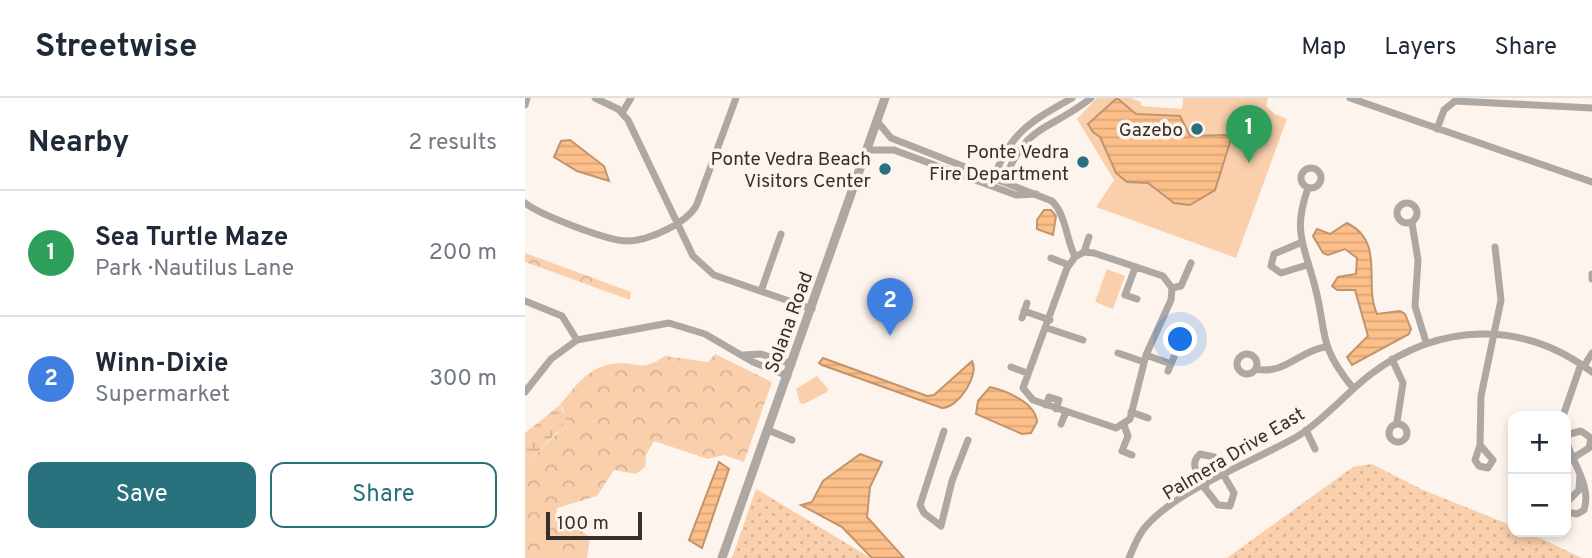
<!DOCTYPE html>
<meta charset="utf-8">
<style>
:root{--surface:#fff;--page:#f6f6f7;--text:#1f2937;--muted:#747a83;--line:#e0e1e3;--accent:#2a717e}
body{margin:0;font-family:Overpass,sans-serif;background:var(--page);color:var(--text)}
.controls{position:absolute;right:21px;bottom:21px;display:grid;overflow:hidden;border-radius:14px;box-shadow:0 4px 10px #0003}
.controls button{width:63px;height:63px;display:grid;place-items:center;padding:0;border:0;border-bottom:2px solid var(--line);background:var(--surface);color:var(--text);font:35px sans-serif}
.scale{position:absolute;left:21px;bottom:18px;width:96px;box-sizing:border-box;padding-left:7px;border:4px solid #35302b;border-top:0;font-size:19px;line-height:24px;white-space:nowrap;color:#35302b;-webkit-text-stroke:5px #fdf4ed;paint-order:stroke}
.you{position:absolute;left:656px;top:242px;width:24px;height:24px;margin:-18px;border:5px solid #fff;border-radius:50%;background:#1a73e8;box-shadow:0 0 0 10px #1a73e833}
.badge{display:grid;place-items:center;width:46px;height:46px;border-radius:50%;background:var(--accent);color:#fff;font-size:23px;font-weight:700}
.pin{position:absolute;translate:-50% -58px;filter:drop-shadow(0 2px 4px #0008)}
.pin::after{content:'';position:absolute;top:37px;width:24px;height:21px;background:inherit;clip-path:polygon(0 0,100% 0,50% 100%)}
.list{margin:0;padding:0;list-style:none}
h2{display:flex;justify-content:space-between;align-items:center;height:91px;margin:0;padding:0 28px;font-size:30px}
h2 small{font-size:23px;font-weight:400;color:var(--muted)}
.list li{display:grid;grid-template-columns:46px 1fr auto;gap:21px;align-items:center;box-sizing:border-box;height:126px;padding:0 28px;border-top:2px solid var(--line)}
.list b{display:block;font-size:26px;white-space:nowrap}
.list p{margin:0;font-size:23px;white-space:nowrap;color:var(--muted)}
.list em{font-size:23px;font-style:normal;color:var(--muted)}
.actions{display:flex;gap:14px;padding:21px 28px}
.actions a{flex:1;padding:16px 0;border:2px solid var(--accent);border-radius:14px;text-align:center;font-size:24px;color:var(--accent)}
.actions .main{background:var(--accent);color:#fff}
.map{position:relative;flex:none;width:1067px;height:460px;overflow:hidden}
header{display:flex;align-items:center;gap:42px;box-sizing:border-box;height:98px;padding:0 35px;background:var(--surface);border-bottom:2px solid var(--line)}
header strong{font-size:33px}
nav{display:flex;gap:38px;margin-inline-start:auto;font-size:24px}
main{display:flex}
aside{flex:1;background:var(--surface)}
.map>svg:first-child{display:block}
.grass{fill:url(#grass-dots)}
.forest{fill:url(#forest-crowns)}
.wetland{fill:url(#wetland-marsh)}
.green{fill:#f9cfac}
.water{fill:url(#water-rules);stroke:#c1946d;stroke-width:2}
.lines{fill:none;stroke-linecap:round;stroke-linejoin:round}
.minor{stroke:#aea7a2;stroke-width:7}
.tertiary{stroke:#aea7a2;stroke-width:9}
.poi-dot{fill:#2a717e;stroke:#fdf4ed;stroke-width:2.5}
.labels{text-anchor:middle;stroke-width:7;stroke-linejoin:round;paint-order:stroke}
.poi-label{font-size:19px;fill:#35302b;stroke:#fdf4ed;text-anchor:end}
.street-label{font-size:19px;fill:#35302b;stroke:#fdf4ed}
</style>
<header>
<strong>Streetwise</strong>
<nav><a>Map</a><a>Layers</a><a>Share</a></nav>
</header>
<main>
<aside>
<h2>Nearby<small>2 results</small></h2>
<ul class="list">
<li><span class="badge" style="background:#2e9e5b">1</span><div><b>Sea Turtle Maze</b><p>Park · Nautilus Lane</p></div><em>200 m</em></li>
<li><span class="badge" style="background:#3f7fe0">2</span><div><b>Winn-Dixie</b><p>Supermarket</p></div><em>300 m</em></li>
</ul>
<div class="actions"><a class="main">Save</a><a>Share</a></div>
</aside>
<div class="map">
<svg width="1067" height="460" viewBox="0 0 1067 460">
<defs>
<pattern id="grass-dots" width="8" height="8" patternUnits="userSpaceOnUse" patternTransform="scale(1.75)"><rect width="8" height="8" fill="#f9cfac"/><path d="M2 2h.1M6 6h.1" fill="none" stroke="#d6b294" stroke-width="1.8" stroke-linecap="round"/></pattern>
<pattern id="forest-crowns" width="20" height="18" patternUnits="userSpaceOnUse" patternTransform="scale(1.75)"><rect width="20" height="18" fill="#f9cfac"/><path d="M2 6a3 3 0 1 1 6 0M12 15a3 3 0 1 1 6 0" fill="none" stroke="#d6b294"/></pattern>
<pattern id="wetland-marsh" width="20" height="14" patternUnits="userSpaceOnUse" patternTransform="scale(1.75)"><rect width="20" height="14" fill="#f9cfac"/><path d="M1 5h8M5 5V1M11 12h8M15 12V8" fill="none" stroke="#d6b294"/></pattern>
<pattern id="water-rules" width="6" height="5" patternUnits="userSpaceOnUse" patternTransform="scale(1.75)"><rect width="6" height="5" fill="#fdbf89"/><path d="M0 2.5h6" fill="none" stroke="#d9a476"/></pattern>
</defs>
<rect width="100%" height="100%" fill="#fdf4ed"/>
<path class="grass" d="M847,366L898,392L988,428V434H1002L1057,460H702L828,369Z
M231,391L346,460H207Z"/>
<path class="forest" d="M0,155L106,194L105,202L0,164Z
M190,256L247,284L219,364L199,357L183,361L129,343L121,357L120,369L111,376L89,372L72,398L32,410L31,417L37,431L55,432L65,439L62,460H0V368L33,334L39,313L35,307C49,290 63,269 87,266C113,262 113,276 140,258L183,264Z"/>
<path class="wetland" d="M35,307L42,323L0,368V335Z"/>
<path class="green" d="M572,0H606L616,4V8L657,11L658,0H743L741,8L750,16L762,21L711,160L571,109L589,82L552,21Z
M582,171L600,178L588,211L570,204Z
M292,278L303,291L302,294L279,306L275,305L271,291Z"/>
<path class="water" d="M592,0L611,16L655,18L665,38L701,37L706,41L690,92L665,107L649,105L623,85L602,84L591,75L575,39L568,34L563,26Z
M45,42L79,68L84,83L52,73L29,59L36,43Z
M519,112H526L531,118L528,137L512,131V122Z
M822,125C861,144 838,186 852,216L875,213L880,216L886,231L884,236L827,267L822,259L843,238L830,192H812L807,188L813,179L831,176L832,160L820,151L803,157L798,155L788,138L792,131L805,136Z
M298,260L402,298L409,297L447,263C455,277 433,310 417,310L297,267L294,265Z
M465,289C482,293 511,305 512,324L506,335L497,336L451,316L453,303Z
M335,356L357,364L345,389L342,419L379,460H347L317,429L276,407L287,404L298,383Z
M194,364L204,371L177,450L164,442Z"/>
<g class="lines">
<path class="minor" d="M70,0L93,11L103,22L168,158L189,177L287,211
M825,0L1067,84
M0,7L2,0
M97,15L106,0
M352,23L366,40L527,103C541,117 541,140 550,159
M912,31L919,12L930,3L1067,10
M341,52H369L491,97L511,96
M776 80a10 10 0 1 1 20 0a10 10 0 1 1-20 0Z
M468,82C485,34 505,24 547,0
M479,84C501,24 522,35 566,0
M783,90C768,133 778,144 789,185C803,235 791,245 828,290
M872 115a10 10 0 1 1 20 0a10 10 0 1 1-20 0Z
M0,105C15,117 83,143 102,143C123,143 163,125 172,106L211,0
M887,125L893,162L890,208L901,244
M775,145L749,156L746,168L756,175L782,167
M559,154L569,155L638,178L647,190L646,202L621,257L605,321L591,330L508,302L498,290L542,170L550,159Z
M559,154L564,139
M526,160L544,167
M610,170L600,197L612,201
M1067,176V181
M647,190L656,188L666,165
M236,193L256,136
M0,203L37,218L52,242
M499,213L525,222
M497,220L502,205
M522,230L558,242
M593,255L619,264
M712 266a10 10 0 1 1 20 0a10 10 0 1 1-20 0Z
M218,257L236,256L267,266
M621,257L646,266
M867,261L878,285L872,324
M1059,268L1067,255
M486,269L502,275
M731,271C760,277 774,253 800,249
M643,273L649,259
M0,294L26,261L52,242L144,225L180,236L228,264L263,278
M521,307L524,299L534,302L531,311
M606,314L623,320
M1038,318L1056,266
M864 335a9 9 0 1 1 18 0a9 9 0 1 1-18 0Z
M536,326L541,314
M599,327L603,338L597,353L607,357
M243,332L267,342
M781,332L790,351
M419,333L395,407L399,415L416,428L427,383L443,342
M1041,337L1056,333L1066,340L1064,350L1048,360
M1041,342C1047,365 1067,388 1059,412L1052,416L1041,414
M955,347L956,298L976,202L970,149
M955,347L968,362L963,370L954,368L950,362Z
M681,387C674,376 663,367 675,356L689,359L700,375
M678,388L693,407L705,408L709,395L698,376
M1041,405L1054,392L1055,376
M604,460C609,449 613,436 622,427C654,391 730,363 773,338C800,321 821,295 846,276C915,224 998,222 1067,274"/>
<path class="tertiary" d="M197,460L360,0"/>
</g>
<g class="poi-dot">
<circle cx="672" cy="31" r="7"/>
<circle cx="558" cy="64" r="7"/>
<circle cx="360" cy="71" r="7"/>
</g>
<g class="labels">
<g class="poi-label">
<text x="658" y="38">Gazebo</text>
<text x="544" y="60">Ponte Vedra<tspan x="544" dy="22">Fire Department</tspan></text>
<text x="346" y="67">Ponte Vedra Beach<tspan x="346" dy="22">Visitors Center</tspan></text>
</g>
<g class="street-label">
<text transform="translate(263 224) rotate(-70)" y="7">Solana Road</text>
<text transform="translate(708 355) rotate(-31)" y="7">Palmera Drive East</text>
</g>
</g>
</svg>
<div class="controls">
<button>+</button>
<button>−</button>
</div>
<div class="scale">100 m</div>
<div class="you"></div>
<div class="pin badge" style="left:724px;top:65px;background:#2e9e5b">1</div>
<div class="pin badge" style="left:365px;top:238px;background:#3f7fe0">2</div>
</div>
</main>
